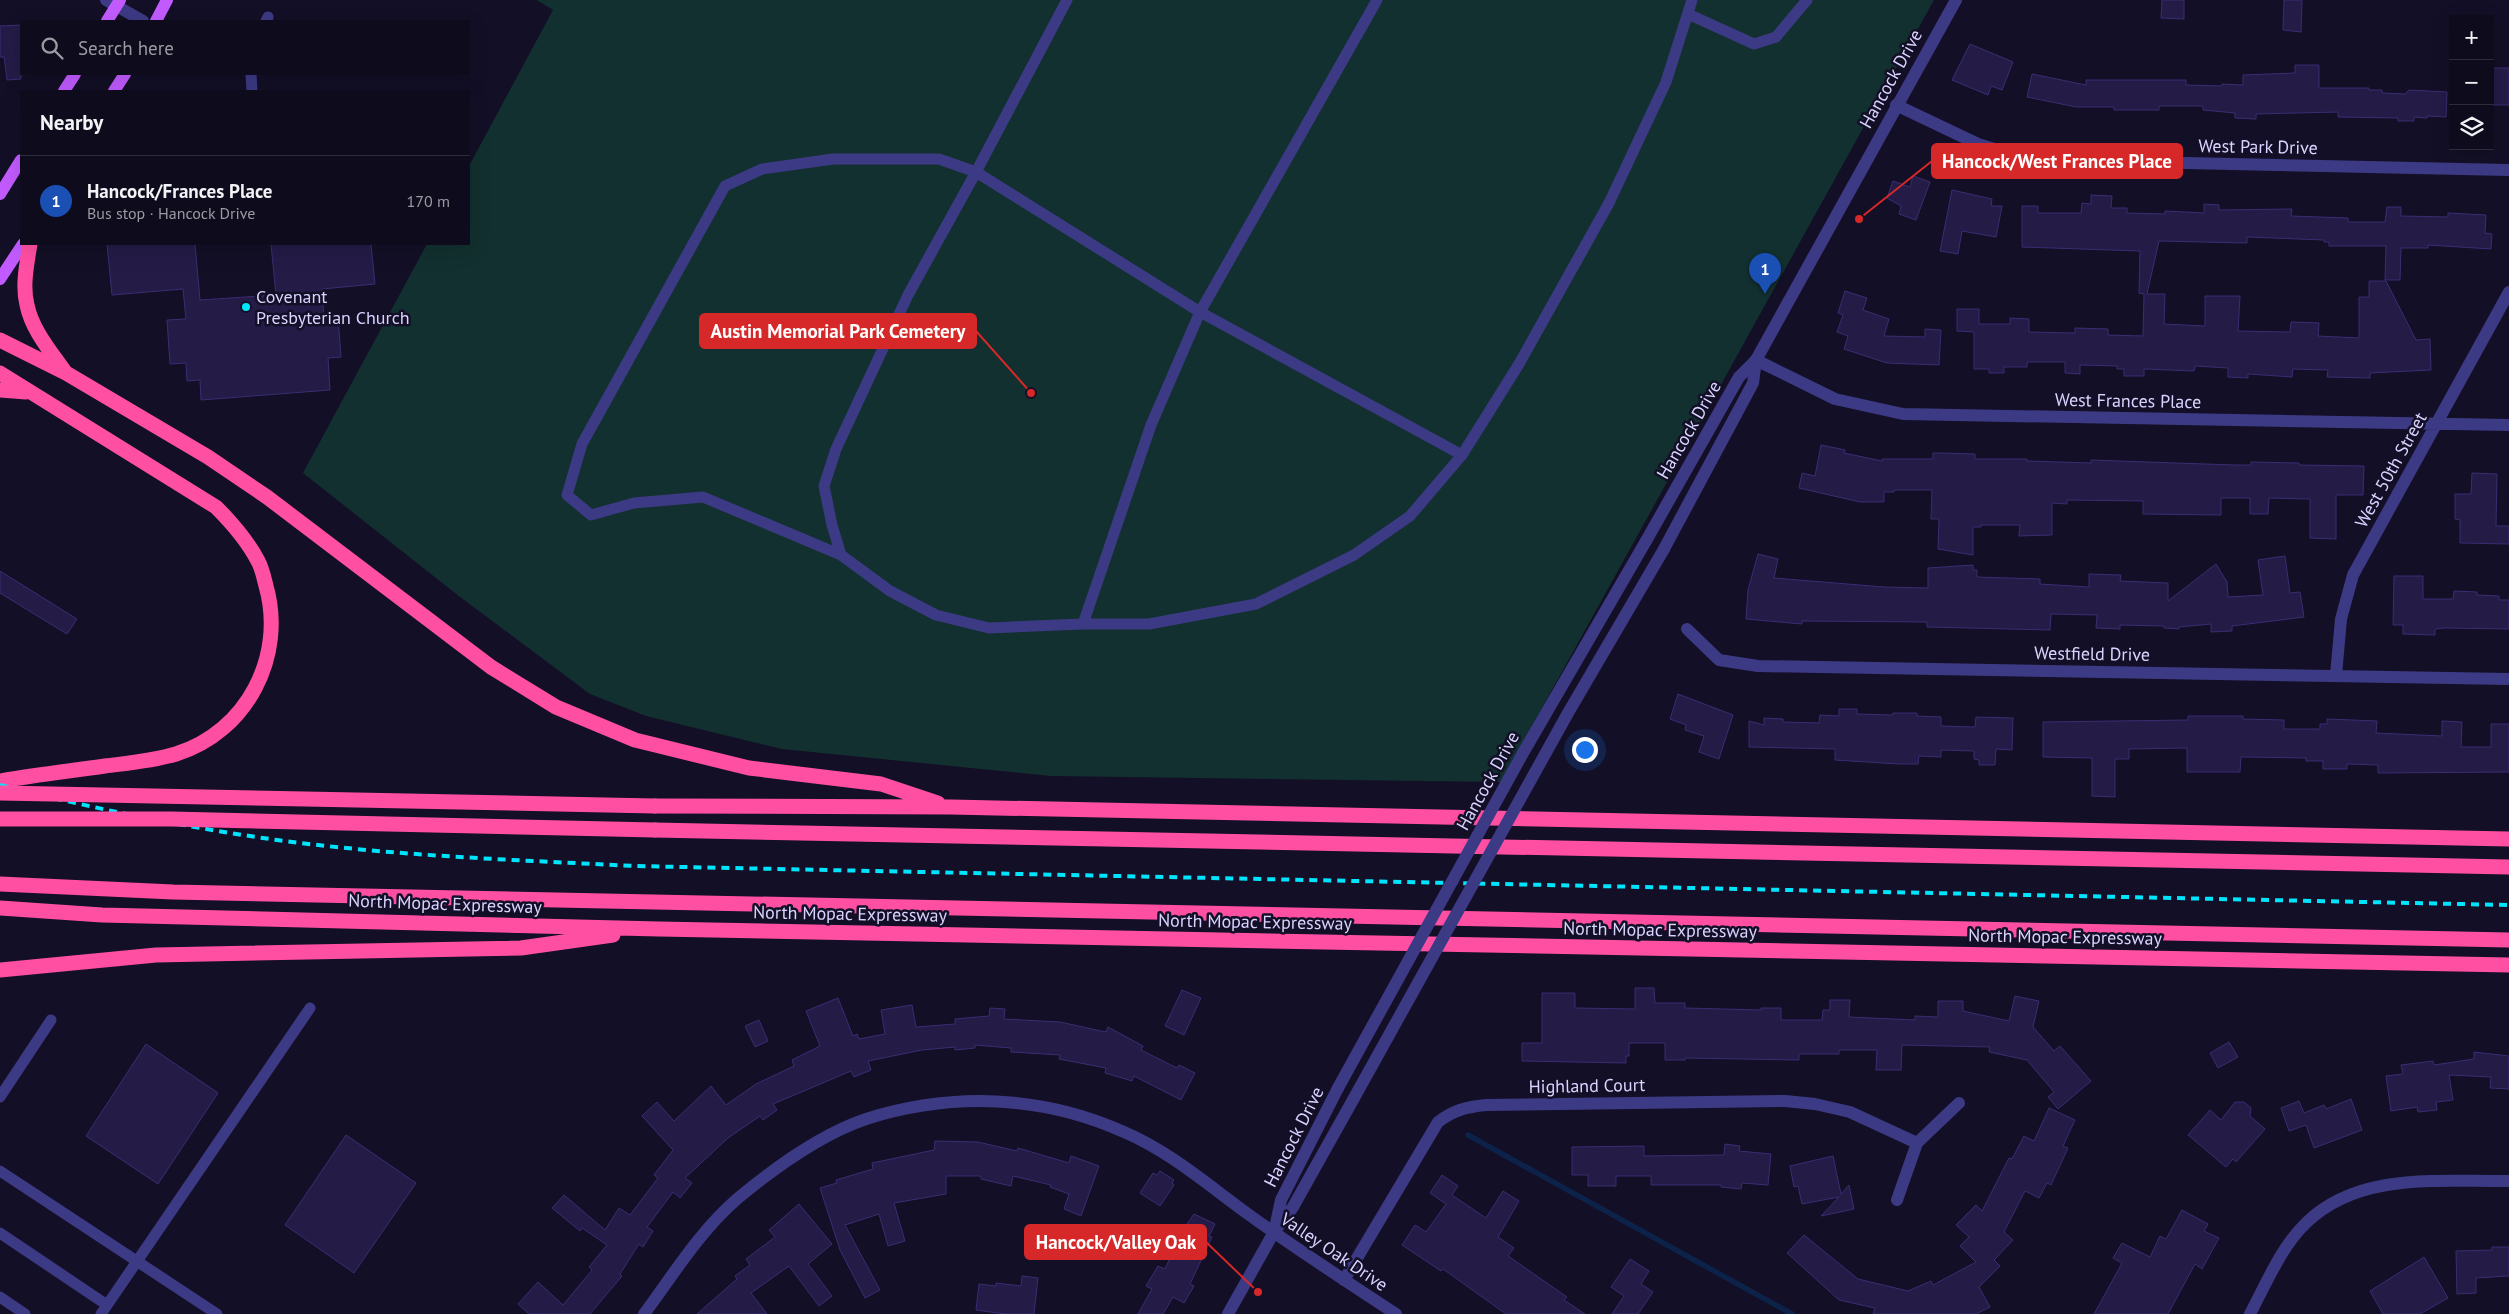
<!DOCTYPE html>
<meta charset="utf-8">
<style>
:root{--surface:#0e0b1c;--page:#1c1929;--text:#f1f3f6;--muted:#9b9ba3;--line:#2e2b3b;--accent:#00e5ff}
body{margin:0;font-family:"PT Sans",sans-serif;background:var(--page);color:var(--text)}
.controls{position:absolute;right:15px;top:15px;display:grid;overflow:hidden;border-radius:0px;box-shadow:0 5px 20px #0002}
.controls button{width:45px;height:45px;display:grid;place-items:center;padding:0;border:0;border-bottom:1px solid var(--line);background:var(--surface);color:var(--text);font:25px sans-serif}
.you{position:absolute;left:1584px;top:749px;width:18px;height:18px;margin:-12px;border:4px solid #fff;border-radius:50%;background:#1a73e8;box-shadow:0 0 0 8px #1a73e833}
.badge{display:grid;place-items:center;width:32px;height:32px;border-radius:50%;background:var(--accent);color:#fff;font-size:16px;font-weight:700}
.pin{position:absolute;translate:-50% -41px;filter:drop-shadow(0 1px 2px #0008)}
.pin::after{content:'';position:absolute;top:26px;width:18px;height:15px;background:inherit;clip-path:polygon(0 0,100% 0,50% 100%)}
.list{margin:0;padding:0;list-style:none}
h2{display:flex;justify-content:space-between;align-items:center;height:65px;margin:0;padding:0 20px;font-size:21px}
h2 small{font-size:16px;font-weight:400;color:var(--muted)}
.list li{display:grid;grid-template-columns:32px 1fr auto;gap:15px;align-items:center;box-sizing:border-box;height:90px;padding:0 20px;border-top:1px solid var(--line)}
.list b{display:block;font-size:19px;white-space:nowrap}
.list p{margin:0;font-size:16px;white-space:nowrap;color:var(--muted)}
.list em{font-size:16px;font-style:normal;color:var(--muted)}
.icon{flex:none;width:28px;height:28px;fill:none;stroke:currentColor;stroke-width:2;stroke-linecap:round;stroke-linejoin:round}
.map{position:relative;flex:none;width:2509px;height:1314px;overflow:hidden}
.search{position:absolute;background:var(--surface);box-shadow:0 5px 20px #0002;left:20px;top:20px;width:450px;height:55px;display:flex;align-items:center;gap:12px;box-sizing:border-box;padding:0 18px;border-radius:0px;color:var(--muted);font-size:19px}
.panel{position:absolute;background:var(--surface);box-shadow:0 5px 20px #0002;left:20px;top:90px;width:450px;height:155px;border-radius:0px}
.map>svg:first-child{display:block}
.green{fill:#12302f}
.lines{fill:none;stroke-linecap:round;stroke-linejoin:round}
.stream{stroke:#0c2248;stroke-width:5.5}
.building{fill:#241b47;stroke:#3b2d73}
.service{stroke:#3d3a85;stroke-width:11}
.minor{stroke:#3d3a85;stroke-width:12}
.tertiary{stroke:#3d3a85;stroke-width:12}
.primary{stroke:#c25bff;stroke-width:12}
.motorway{stroke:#ff4fa3;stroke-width:15}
.rail{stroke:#00e5ff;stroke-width:4;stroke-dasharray:8 6;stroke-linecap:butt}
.tertiary-bridge{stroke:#3d3a85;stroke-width:12}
.motorway-bridge{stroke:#ff4fa3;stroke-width:15}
.poi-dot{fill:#00e5ff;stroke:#130f26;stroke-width:2}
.labels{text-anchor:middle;stroke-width:5;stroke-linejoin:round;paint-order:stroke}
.street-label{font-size:18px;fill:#d9d4ff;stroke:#130f26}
.poi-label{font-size:18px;fill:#d9d4ff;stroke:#130f26;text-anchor:start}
.leader{fill:none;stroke:#d62828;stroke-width:2}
.callout-dot{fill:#d62828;stroke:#130f26;stroke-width:2}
.callout{fill:#d62828;stroke:#d62828;stroke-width:2}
.callout-label{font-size:19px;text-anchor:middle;font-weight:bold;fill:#fff}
</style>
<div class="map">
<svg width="2509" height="1314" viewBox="0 0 2509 1314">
<rect width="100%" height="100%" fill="#130f26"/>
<path class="green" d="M537,0H1934L1501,782L1051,776L782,749L646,716L590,694L460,597L303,473L427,244H469V166L553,10Z"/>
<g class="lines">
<path class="stream" d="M1468,1135L1792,1314"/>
</g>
<path class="building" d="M2162,0H2184V19L2161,18Z
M2284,0H2302L2301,32L2283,30Z
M21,25V79L7,80L4,57H0V26Z
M1970,44L2013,62L2002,90L1991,86L1988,95L1952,80Z
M2295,65H2319V88H2369V90H2382V93L2405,94L2409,90L2447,92L2446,117L2427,116V118L2414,117V121H2398V118L2338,117V112L2256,114V119L2235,118V113L2203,110V106H2159V110H2114V107H2076L2027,97L2032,74L2086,85V80H2186V85L2222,86V84L2243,85V75L2295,73Z
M2490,68H2509V105H2490Z
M1913,176L1930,182L1916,220L1899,214L1901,206L1887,198L1893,181L1910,187Z
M1952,190L1992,199L1991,206H2002L1996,237L1962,231L1958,254L1940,251Z
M2091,195L2112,196L2111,208H2127V213L2165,214V211L2204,213V204L2219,205V210L2292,209L2291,216L2348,218V222H2385L2387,207H2401V216L2448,217V213L2486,215L2485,233L2492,234L2491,249L2428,245V248H2401L2400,280H2385L2386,246H2329V242H2324V240L2247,237V243L2159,241L2147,294H2165L2164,324L2205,326V296H2240L2238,331L2290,332L2291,322L2319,323L2318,336L2359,338V297H2369V281H2386L2416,340L2430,339L2431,370L2370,373V378L2327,377L2328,370L2293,369L2292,377L2248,374V378L2228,377V368L2195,366L2194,371L2144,369V376H2124V369H2117V366L2080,365V374L2065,373V362H2027V367H2004V373H1989V369H1974V332L1957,331V309H1979V324H2010V318L2029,319V332L2075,333V328L2108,329V335L2143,336L2144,294L2139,293L2140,251L2022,247V206H2038V213H2081L2082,203L2091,204Z
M107,244H195L200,300L276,295L271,244H371L375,284L322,289L324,319L338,317L341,357L328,358L330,390L201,400L200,380L187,381L186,363L170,364L167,320L186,319L183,289L112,295Z
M1845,291L1867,298L1863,310L1889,319L1884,336L1925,337V329L1941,330L1939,365L1887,363L1844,349L1848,336L1837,332L1843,315L1838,313Z
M1821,445L1845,450L1844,453L1882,461V459H1933V453H1943L1975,454V459H2027V461L2091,463V460L2234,465H2251V462L2299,463V465L2364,466L2363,495H2336V539L2310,538V499L2269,498L2268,514H2250V498H2221V515L2143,514V501L2067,500V504L2052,503V535L2019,536L2020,525H1981V527H1973V555L1938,549L1939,519H1931L1932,490H1894V492H1884V502H1860L1799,488L1802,473L1815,476Z
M2472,473L2497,474L2496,526H2509V544L2460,543V520L2455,519V494H2471Z
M1758,554L1778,559L1774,578L1884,587L1928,588V568L1973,565V570H1977V577L2040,579V584L2089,587V574L2121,575L2120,581L2168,583V601L2216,564L2227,582L2228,597L2263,595L2258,560L2285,556L2290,593L2300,592L2304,617L2232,626V631L2211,632V624L2179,627V629L2164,628V626L2120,625V629L2096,628L2097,615L2051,614L2050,630L1927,627V622L1802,621V624L1746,619L1748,590Z
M0,571L77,619L67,634L0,593Z
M2394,576H2423V599H2453L2454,591L2477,592V595L2499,596V600H2509V629L2444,628L2435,629V635L2403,634V625H2393Z
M1678,694L1733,715L1719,759L1699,752L1704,736L1685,730L1686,725L1670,719Z
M1839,709H1857V714L1893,715V713H1917V716L1941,717V726L1975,727L1976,717L2013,718L2012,750L1996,749L1995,765H1979V760L1974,759V751L1941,750V757L1919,756L1918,764H1899L1835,760V749L1749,747V721L1764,725V718L1783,719V722L1819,723L1820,715L1839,716Z
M2188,716H2243V719L2284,720V729H2320V724H2327V719L2377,721L2376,733L2442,736V721L2462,722L2461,747H2491V724H2509V772L2378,773V765L2347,764V769H2323V761H2306V758L2246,757H2241L2240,772H2187V748L2129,749V759H2115V797L2092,796V758L2043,757V722L2188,720Z
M1635,988H1654L1655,1003H1685V1008L1761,1010V1008H1781V1020H1822L1823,1010H1830V1000H1850L1849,1017L1915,1020V1016L1938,1017V1001H1963V1011L2009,1021L2015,996L2039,1001L2033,1027L2054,1051L2060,1046L2091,1081L2058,1109L2048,1097L2054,1092L2027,1060L1989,1052L1990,1047L1902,1045L1901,1070H1876L1877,1050H1839V1054H1799V1060L1685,1058V1060H1665V1043H1629V1056H1626V1063L1522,1061V1043H1542V993H1575V1008L1635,1009Z
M1182,990L1201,998L1184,1035L1165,1026Z
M838,998L853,1036L857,1034L859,1039L885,1034L881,1010L912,1005L916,1027L955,1024V1019L989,1016L990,1008L1005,1009L1004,1019L1060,1022L1106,1032L1108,1027L1143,1046L1141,1050L1177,1068L1179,1065L1195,1073L1181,1100L1134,1076L1132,1081L1105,1073L1106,1068L1059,1059L1060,1055L1011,1052V1048L975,1045V1048L955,1050V1047L922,1050L868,1061L871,1070L854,1077L851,1071L773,1104L777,1110L763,1120L760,1116L728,1138L685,1178L692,1183L680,1198L673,1192L647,1227L653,1231L643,1247L639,1244L620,1274L622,1276L590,1314H529L518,1304L538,1282L563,1305L592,1270L589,1267L607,1245L582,1228L580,1231L552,1208L564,1195L605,1230L619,1208L630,1215L658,1178L654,1175L673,1150L642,1116L657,1102L674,1121L711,1086L726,1105L756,1084L794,1066L792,1060L820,1046L806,1011Z
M759,1020L768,1041L755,1047L745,1026Z
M2229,1042L2238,1057L2218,1068L2210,1053Z
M146,1044L218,1093L158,1184L86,1136Z
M2474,1052L2509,1056V1089L2490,1088L2491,1077L2449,1075L2453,1100L2436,1102L2437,1110L2418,1112L2417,1107L2391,1111L2386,1076L2403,1074L2401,1065L2433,1061L2434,1065L2474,1059Z
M2351,1099L2362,1130L2314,1148L2306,1125L2289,1131L2281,1108L2299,1101L2304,1113L2324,1105L2326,1109Z
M2235,1102H2244L2251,1108L2250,1116L2265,1129L2236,1162L2233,1159L2226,1167L2188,1135L2210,1110L2221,1120Z
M2049,1108L2075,1120L2063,1146L2068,1148L2051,1185L2047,1183L2039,1198L2025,1191L2004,1232L2013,1240L1994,1260L2000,1266L1979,1287L1990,1307L1976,1314H1873L1875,1308L1839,1300L1787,1253L1804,1235L1858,1279L1908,1291L1931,1281L1933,1285L1976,1262L1960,1246L1969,1237L1956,1225L1976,1205L1982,1211L2009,1158L2012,1159L2024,1136L2034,1141Z
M346,1135L416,1183L354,1273L285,1225Z
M935,1141L978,1142L1017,1151L1018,1148L1069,1163L1071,1156L1099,1166L1081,1216L1064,1209L1069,1194L1050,1187L1051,1185L1013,1176L1011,1186L981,1179V1176H946V1194L894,1203L905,1241L888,1246L879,1214L845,1225L880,1290L865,1298L840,1250L820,1188L837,1183L836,1180L873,1169L872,1163L934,1150Z
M1725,1144L1740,1146L1739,1151L1771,1154L1768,1185L1742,1183L1741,1189L1721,1187V1185H1651V1176H1616V1186H1588V1175H1572V1147L1644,1146V1156L1724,1155Z
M1833,1156L1841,1194L1849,1185L1854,1209L1821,1216L1839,1197L1802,1204L1798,1186L1794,1187L1790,1166Z
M1160,1171L1174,1180L1172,1183L1174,1185L1160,1206L1140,1193L1153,1173L1157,1175Z
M1442,1175L1458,1186L1452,1195L1486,1218L1503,1191L1519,1201L1498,1237L1514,1248L1508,1256L1567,1297L1564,1300L1585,1314H1506L1443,1269L1441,1271L1402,1245L1415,1225L1426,1232L1446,1204L1430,1193Z
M799,1204L832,1244L808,1264L832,1296L819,1306L789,1266L751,1293L767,1314H697L737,1279L735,1276L750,1265L746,1259L775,1237L769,1230Z
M2182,1210L2208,1224L2204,1231L2219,1238L2202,1269L2195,1264L2168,1314H2094L2122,1263L2113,1258L2122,1243L2150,1257L2160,1236L2166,1239Z
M1194,1214L1215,1224L1209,1236L1212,1237L1190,1284L1194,1286L1184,1303L1173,1297L1163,1314H1138L1152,1289L1146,1286L1158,1266L1165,1269L1183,1230Z
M2492,1247H2509V1276L2476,1278V1293L2457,1294L2456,1251L2492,1250Z
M2424,1257L2448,1298L2420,1314H2383L2370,1291Z
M1630,1259L1649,1271L1641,1284L1653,1292L1638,1314H1612L1624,1296L1611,1287Z
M1022,1276L1038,1278L1034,1314H1005L976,1310L979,1284L996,1286V1283L1021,1286Z"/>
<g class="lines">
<path class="service" d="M1067,0L976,172L1200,312L1462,455
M1688,14L1754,44L1776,37L1807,0
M266,21L268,17
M251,74L252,91
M841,555L832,525L824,486L836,449L908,295L976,172L939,159H833L762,169L725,186L582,444L567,495L591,515L634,503L703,497L841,555L890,591L936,615L989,628L1083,624H1149L1256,604L1354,555L1410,516L1462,455L1519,364L1609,203L1666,82L1692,0
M1083,624L1151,425L1200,312L1377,0
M0,1097L51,1020
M0,1171L217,1314
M0,1233L107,1305
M0,1297L25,1314
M101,1314L310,1008"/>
<path class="minor" d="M106,0L143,21
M1896,105L1978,144L2011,154L2050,160L2509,170
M1756,360L1835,399L1903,414L2509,425
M1687,629L1719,660L1758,666L2509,679
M2336,675L2341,619L2353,575L2509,292
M1897,1200L1917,1143L1959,1103
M1344,1280L1438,1122C1454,1110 1466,1107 1486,1105L1785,1101L1815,1104L1850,1112L1917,1143
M644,1314C673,1275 700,1231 737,1199C773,1169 822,1134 866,1119C952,1092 1042,1095 1124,1132C1169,1151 1208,1185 1248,1214C1296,1249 1346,1281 1396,1314
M2250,1314C2266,1284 2281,1247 2306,1223C2359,1171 2441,1182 2509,1181"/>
<path class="tertiary" d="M1646,541L1739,377L1756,360L1956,0
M1664,549L1753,383L1756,360
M1275,1228L1281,1200L1338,1088
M1228,1314L1274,1232L1293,1207L1354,1098"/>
<path class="primary" d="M107,21L120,0
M156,21L167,0
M64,91L75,74
M114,91L125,74
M0,194L21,160
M0,279L23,244"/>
<path class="motorway" d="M30,244C27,263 22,286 27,305C32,330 51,352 65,372
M0,340L66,373L208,457L267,497L491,667L556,707L635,740L749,768L881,784L938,803
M0,373L216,507C233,524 247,540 258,561C262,568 264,578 266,586C286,656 247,732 176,754C153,761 128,763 105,766C70,771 35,775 0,781
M0,390L26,392
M655,806L951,807L2509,839
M655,830L2509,867
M0,884L173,892L2509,940
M0,908L102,915L659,929L2509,965
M0,970L156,955L521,948L613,935"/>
<path class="rail" d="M0,785C91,808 184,827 277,840C396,856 516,860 635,866L2509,905"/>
<path class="tertiary-bridge" d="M1338,1088L1523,753L1646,541
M1354,1098L1568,713L1664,549"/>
<path class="motorway-bridge" d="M0,793L655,806
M0,819H171L655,830"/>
</g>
<circle class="poi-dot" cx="246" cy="307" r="5"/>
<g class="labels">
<g class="street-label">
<text transform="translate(1891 79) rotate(-61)" y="6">Hancock Drive</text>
<text transform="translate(2258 147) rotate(1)" y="6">West Park Drive</text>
<text transform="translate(2128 401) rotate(1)" y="6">West Frances Place</text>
<text transform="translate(1689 430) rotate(-60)" y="6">Hancock Drive</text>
<text transform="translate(2391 470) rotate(-61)" y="6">West 50th Street</text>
<text transform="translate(2092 654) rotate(1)" y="6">Westfield Drive</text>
<text transform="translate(1488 781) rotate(-61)" y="6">Hancock Drive</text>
<text transform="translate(445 904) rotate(2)" y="6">North Mopac Expressway</text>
<text transform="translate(850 914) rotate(1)" y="6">North Mopac Expressway</text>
<text transform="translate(1255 922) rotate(1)" y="6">North Mopac Expressway</text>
<text transform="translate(1660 930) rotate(1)" y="6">North Mopac Expressway</text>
<text transform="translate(2065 937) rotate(1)" y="6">North Mopac Expressway</text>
<text transform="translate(1587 1086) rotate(-1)" y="6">Highland Court</text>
<text transform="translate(1294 1137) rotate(-63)" y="6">Hancock Drive</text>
<text transform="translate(1334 1252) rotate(34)" y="6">Valley Oak Drive</text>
</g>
<g class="poi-label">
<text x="256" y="303">Covenant<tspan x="256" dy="21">Presbyterian Church</tspan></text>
</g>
</g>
<path class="leader" d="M1859 219L1932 161M1031 393L976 331M1258 1292L1206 1242"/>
<g class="callout-dot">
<circle cx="1859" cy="219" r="5"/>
<circle cx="1031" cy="393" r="5"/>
<circle cx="1258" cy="1292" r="5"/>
</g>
<g class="callout">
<rect x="1932" y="144" width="250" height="34" rx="5"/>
<rect x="700" y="314" width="276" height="34" rx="5"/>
<rect x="1025" y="1225" width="181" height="34" rx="5"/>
</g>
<g class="callout-label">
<text x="2057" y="168">Hancock/West Frances Place</text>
<text x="838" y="338">Austin Memorial Park Cemetery</text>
<text x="1116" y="1249">Hancock/Valley Oak</text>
</g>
</svg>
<div class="controls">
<button>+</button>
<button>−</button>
<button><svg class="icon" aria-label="layers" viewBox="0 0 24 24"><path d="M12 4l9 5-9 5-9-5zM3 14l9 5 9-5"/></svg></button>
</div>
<div class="you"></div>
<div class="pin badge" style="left:1765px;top:294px;background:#1a4fb4">1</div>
<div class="search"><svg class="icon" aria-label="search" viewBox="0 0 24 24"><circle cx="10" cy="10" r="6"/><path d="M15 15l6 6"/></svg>Search here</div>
<section class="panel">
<h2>Nearby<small></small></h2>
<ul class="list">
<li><span class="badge" style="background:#1a4fb4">1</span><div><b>Hancock/Frances Place</b><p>Bus stop · Hancock Drive</p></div><em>170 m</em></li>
</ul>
</section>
</div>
